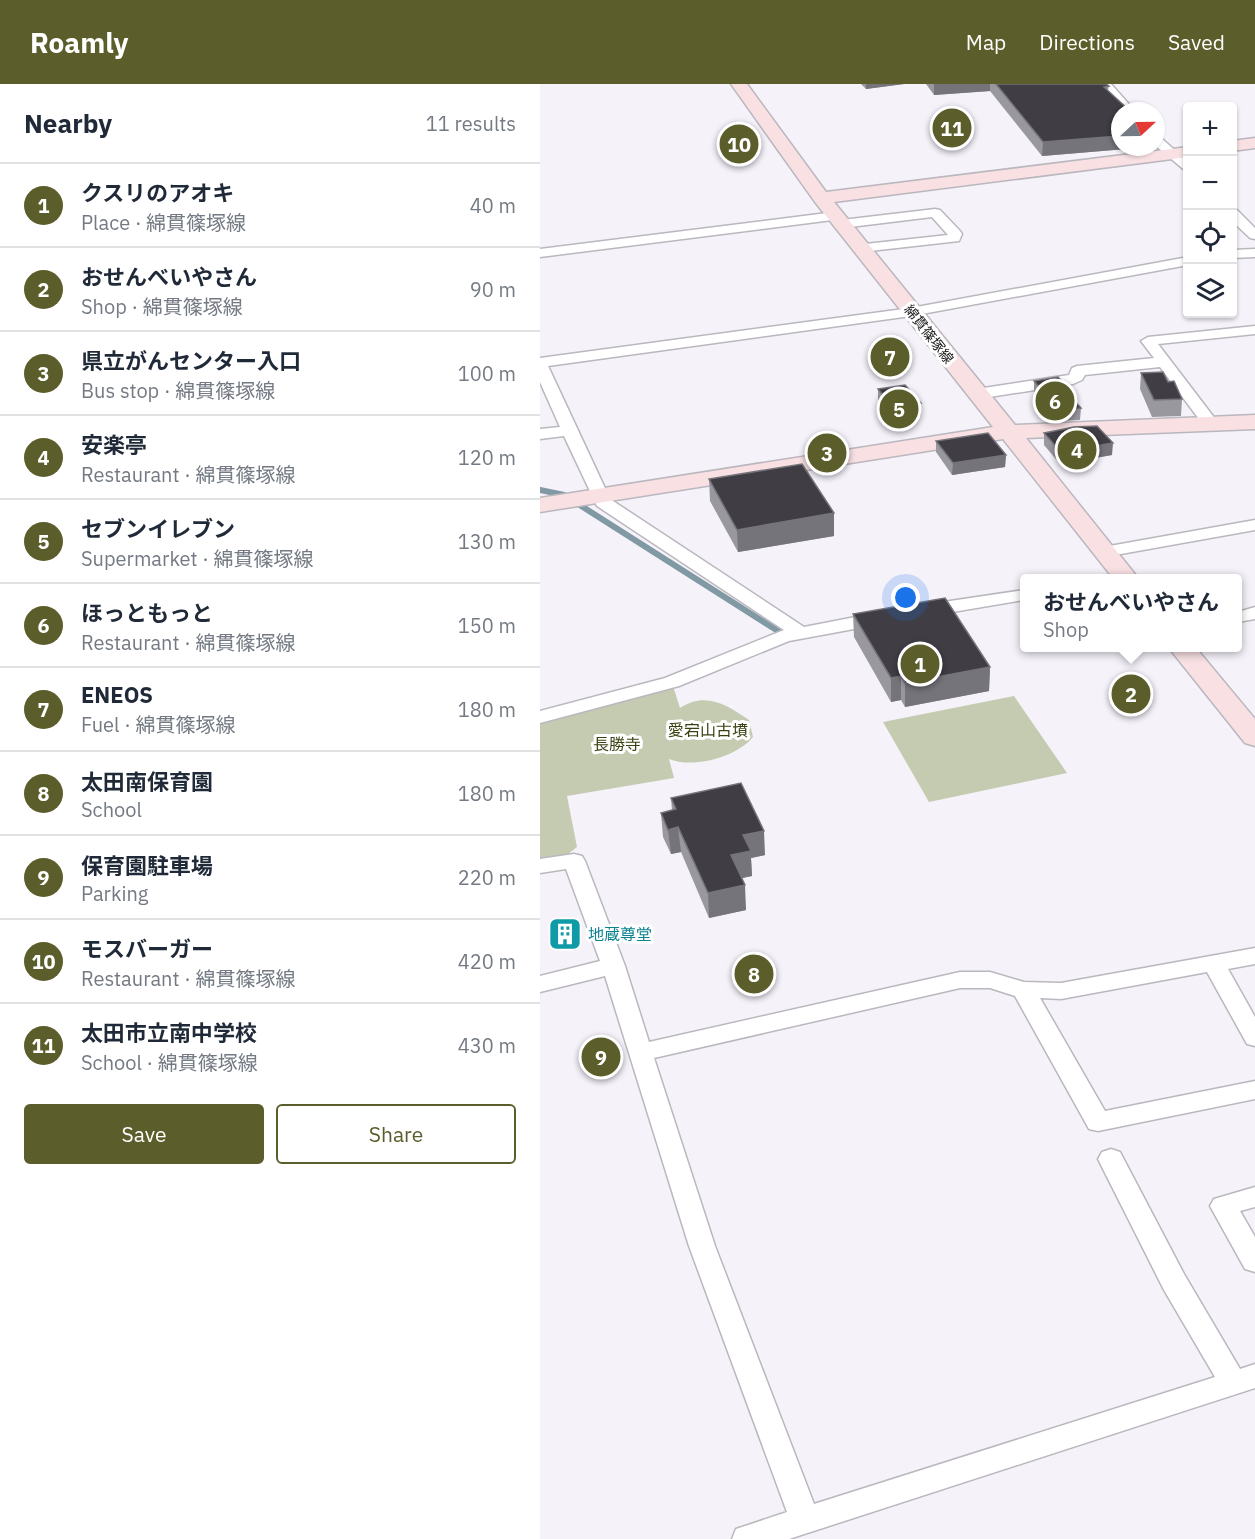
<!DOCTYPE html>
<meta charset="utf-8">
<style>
:root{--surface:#fff;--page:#f2f2f3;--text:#1f2937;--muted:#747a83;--line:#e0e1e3;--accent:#5b5d2a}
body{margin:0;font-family:"IBM Plex Sans","Noto Sans JP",sans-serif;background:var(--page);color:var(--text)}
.controls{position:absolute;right:18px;top:18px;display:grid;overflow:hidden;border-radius:6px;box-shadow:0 2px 4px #0004}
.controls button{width:54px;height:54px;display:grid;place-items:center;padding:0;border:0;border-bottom:2px solid var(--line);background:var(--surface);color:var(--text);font:30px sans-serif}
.compass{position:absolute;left:571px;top:18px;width:54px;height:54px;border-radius:50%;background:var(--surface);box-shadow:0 2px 4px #0004;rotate:68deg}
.you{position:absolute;left:366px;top:514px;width:21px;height:21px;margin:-15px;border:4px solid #fff;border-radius:50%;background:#1a73e8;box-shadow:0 0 0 9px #1a73e833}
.badge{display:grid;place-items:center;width:39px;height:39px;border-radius:50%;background:var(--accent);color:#fff;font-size:20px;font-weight:700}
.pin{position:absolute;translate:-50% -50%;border:3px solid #fff;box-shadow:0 2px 6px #0006}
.popup{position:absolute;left:480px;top:490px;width:222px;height:78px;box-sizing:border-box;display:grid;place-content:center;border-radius:6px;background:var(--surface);filter:drop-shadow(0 2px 4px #0005);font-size:20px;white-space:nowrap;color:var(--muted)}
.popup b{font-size:22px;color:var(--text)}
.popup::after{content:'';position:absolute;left:50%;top:100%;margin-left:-12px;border:12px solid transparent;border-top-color:var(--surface)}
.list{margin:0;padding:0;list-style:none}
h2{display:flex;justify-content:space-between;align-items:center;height:78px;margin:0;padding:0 24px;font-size:26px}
h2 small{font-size:20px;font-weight:400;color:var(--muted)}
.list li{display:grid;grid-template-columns:39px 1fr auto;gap:18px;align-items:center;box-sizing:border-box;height:84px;padding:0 24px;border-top:2px solid var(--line)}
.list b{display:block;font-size:22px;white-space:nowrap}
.list p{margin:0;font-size:20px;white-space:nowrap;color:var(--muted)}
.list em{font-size:20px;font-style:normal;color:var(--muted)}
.actions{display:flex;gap:12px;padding:18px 24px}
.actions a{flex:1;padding:14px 0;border:2px solid var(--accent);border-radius:6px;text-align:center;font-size:21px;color:var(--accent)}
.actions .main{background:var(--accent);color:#fff}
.icon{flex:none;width:33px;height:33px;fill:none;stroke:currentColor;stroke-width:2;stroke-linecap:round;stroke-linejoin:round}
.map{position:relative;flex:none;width:715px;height:1455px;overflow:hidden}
header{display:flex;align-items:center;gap:36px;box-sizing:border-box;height:84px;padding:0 30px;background:var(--accent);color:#fff}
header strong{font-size:28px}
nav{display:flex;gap:33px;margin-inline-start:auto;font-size:21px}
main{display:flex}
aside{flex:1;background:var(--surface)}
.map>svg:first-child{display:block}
.green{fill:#c4cbb1}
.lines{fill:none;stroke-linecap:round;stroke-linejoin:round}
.stream{stroke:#8099a3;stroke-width:6}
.street-casing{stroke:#bab7be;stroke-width:3}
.secondary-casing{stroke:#bab7be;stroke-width:3}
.street{fill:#fff;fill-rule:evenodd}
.secondary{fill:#f8e0e3;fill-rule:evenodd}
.wall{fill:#9a989f}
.shaded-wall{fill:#76747b}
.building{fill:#403e44;stroke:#76747b;stroke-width:1.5}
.labels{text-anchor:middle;stroke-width:6;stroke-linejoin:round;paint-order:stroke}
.far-street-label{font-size:14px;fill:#161517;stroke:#fff}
.park-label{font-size:16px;fill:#394312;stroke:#fff}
.culture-label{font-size:16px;fill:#0d838f;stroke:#fff;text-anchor:start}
</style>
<header>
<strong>Roamly</strong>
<nav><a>Map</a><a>Directions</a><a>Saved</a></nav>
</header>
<main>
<aside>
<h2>Nearby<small>11 results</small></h2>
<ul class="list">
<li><span class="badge">1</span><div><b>クスリのアオキ</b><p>Place · 綿貫篠塚線</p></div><em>40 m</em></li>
<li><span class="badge">2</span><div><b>おせんべいやさん</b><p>Shop · 綿貫篠塚線</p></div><em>90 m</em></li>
<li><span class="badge">3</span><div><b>県立がんセンター入口</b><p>Bus stop · 綿貫篠塚線</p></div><em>100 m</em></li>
<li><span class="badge">4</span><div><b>安楽亭</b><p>Restaurant · 綿貫篠塚線</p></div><em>120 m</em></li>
<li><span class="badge">5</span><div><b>セブンイレブン</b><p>Supermarket · 綿貫篠塚線</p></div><em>130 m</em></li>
<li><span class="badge">6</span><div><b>ほっともっと</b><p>Restaurant · 綿貫篠塚線</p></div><em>150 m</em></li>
<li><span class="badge">7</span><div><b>ENEOS</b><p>Fuel · 綿貫篠塚線</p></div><em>180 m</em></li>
<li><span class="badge">8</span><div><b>太田南保育園</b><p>School</p></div><em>180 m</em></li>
<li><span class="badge">9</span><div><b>保育園駐車場</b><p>Parking</p></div><em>220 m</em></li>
<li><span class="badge">10</span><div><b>モスバーガー</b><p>Restaurant · 綿貫篠塚線</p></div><em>420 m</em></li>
<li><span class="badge">11</span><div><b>太田市立南中学校</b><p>School · 綿貫篠塚線</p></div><em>430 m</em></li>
</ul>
<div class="actions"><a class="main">Save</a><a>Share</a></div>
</aside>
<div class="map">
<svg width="715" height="1455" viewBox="0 0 715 1455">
<rect width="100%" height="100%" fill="#f5f2fa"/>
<path class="green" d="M133,602L140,624C166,607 187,621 209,636L213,653C197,673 153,685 129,675L134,694L27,712L37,763L23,774L0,777V638Z
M474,612L527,689L389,718L343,638Z"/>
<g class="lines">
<path class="stream" d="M0,406L24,411L238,547"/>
<defs>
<path id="street" d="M559,0H571L595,27H583Z
M616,52L620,53L648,78V89L616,62Z
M395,125L400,126L420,147L422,150L419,157L321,168L316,167L314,164L316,161L408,151L392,133L302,144L295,140L302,136Z
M692,125L697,126L715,144V155L710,154L692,137Z
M295,128L302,132L300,135L0,173V165Z
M715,165V173L692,174V166Z
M648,173V181L371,232L8,282L70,415L264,543L341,528L348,530L350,534L348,538L341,540L249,557L139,602L0,639V627L125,594L244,546L57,422L24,352L0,355V345L20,343L0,298V274L371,224Z
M715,242V250L618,260L679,340L671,345L665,343L620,283L545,291L542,296L533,300L437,315L429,310L437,305L529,291L532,284L537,282L614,274L601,257L608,253Z
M715,436V446L564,473L558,472L555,468L558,464L564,463Z
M484,506V516L383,533L377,531L374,527L377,523L383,521Z
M715,523V535L698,538V528Z
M34,770L42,772L45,777L85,882L109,958L420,888H450L484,898L521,899L715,864V880L688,885L715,933V962L707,960L667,888L521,915L500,914L565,1027L715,997V1015L558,1047L549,1045L475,912L450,904H420L114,974L175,1162L274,1420L675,1293L624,1206L558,1075L562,1068L571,1065L580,1068L644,1190L700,1285L715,1280V1304L249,1455H192L196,1445L247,1428L149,1162L65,892L0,908V892L60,877L26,785L0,789V775Z
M715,1103V1123L700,1127L715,1153V1188L705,1185L670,1122L674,1115Z"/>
<path id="secondary" d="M191,0H207L286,108L648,63V73L294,118L475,341L715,331V345L486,354L598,494H573L463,355L0,428V414L453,343L275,118Z
M715,54V64L692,67V57Z
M629,564H656L715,635V662L705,659Z"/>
</defs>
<use href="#street" class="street-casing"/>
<use href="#secondary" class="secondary-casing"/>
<use href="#street" class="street"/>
<use href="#secondary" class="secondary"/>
</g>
<path class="wall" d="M321,0H364L326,5Z
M386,0H566L569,2L568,6L580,63H610L502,72L450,7L394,11Z
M601,289L628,298L642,315L641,332L612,333L600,305Z
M494,297L533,311V316L541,324L540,336L518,337L513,331V325L508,326L494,308Z
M338,305L381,319V331H379V336L357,340L338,317Z
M504,349L572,371L520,380L504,361Z
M396,357L466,371L465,383L412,391L396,368Z
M169,395L294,429V452L198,468L170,417Z
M313,530L450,583L449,607L365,623L361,616L351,618L314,553Z
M131,714L225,771L211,774L212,792L202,794L206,826L169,834L141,768L131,770L123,753L121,729L132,726Z"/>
<path class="shaded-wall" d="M326,0H364L326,5Z
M394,0H450V7L394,11Z
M580,52V63H610L502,72L503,58Z
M522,312L514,320L513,325L508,326L509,314Z
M381,319V331H379V336L357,340V328L376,320Z
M573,359L572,371L520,380L521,368Z
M466,371L465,383L412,391L413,379Z
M294,429V452L198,468L197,446Z
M450,583L449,607L365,623V599Z
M361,592V616L351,618V594Z
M138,743L141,768L131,770L128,746Z
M224,747L225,771L211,774L212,792L193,796L191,771L203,751Z
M205,801L206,826L169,834L168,809Z"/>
<path class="building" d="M456,0H566L569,2L564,3L590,27H580V52L503,58Z
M623,288L628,298L634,297L642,315L614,316L601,289Z
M518,293L533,311H529L541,324L519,325L514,320L522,312L509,314L494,297Z
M365,301L381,319L376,320L379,325L357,328L338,305Z
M557,342L573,359L521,368L504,349L534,343Z
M448,349L466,371L413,379L396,357Z
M262,380L294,429L197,446L169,395Z
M405,514L450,583L365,599L361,592L351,594L313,530Z
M201,699L224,747L203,751L211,767L191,771L205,801L168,809L138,743L128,746L121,729L136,725L131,714Z"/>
<defs>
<symbol id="building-square" viewBox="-11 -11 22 22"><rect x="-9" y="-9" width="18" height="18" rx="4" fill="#0f9aa8" stroke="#fff"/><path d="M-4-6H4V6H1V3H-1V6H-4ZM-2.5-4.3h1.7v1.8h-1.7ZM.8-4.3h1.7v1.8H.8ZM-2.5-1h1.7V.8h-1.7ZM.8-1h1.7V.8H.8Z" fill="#fff"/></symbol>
</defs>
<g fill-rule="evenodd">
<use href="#building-square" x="6" y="831" width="38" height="38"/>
</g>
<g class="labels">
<g class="far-street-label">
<text transform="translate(389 250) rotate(52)" y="5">綿貫篠塚線</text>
</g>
<g class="park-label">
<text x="168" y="652">愛宕山古墳</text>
<text x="77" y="666">長勝寺</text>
</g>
<g class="culture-label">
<text x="48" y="856">地蔵尊堂</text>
</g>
</g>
</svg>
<div class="controls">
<button>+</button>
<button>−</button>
<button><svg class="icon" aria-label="locate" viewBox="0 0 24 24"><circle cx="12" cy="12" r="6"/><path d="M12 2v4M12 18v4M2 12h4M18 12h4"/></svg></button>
<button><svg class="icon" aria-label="layers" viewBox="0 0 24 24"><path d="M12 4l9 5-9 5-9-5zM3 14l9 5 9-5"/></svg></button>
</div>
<svg class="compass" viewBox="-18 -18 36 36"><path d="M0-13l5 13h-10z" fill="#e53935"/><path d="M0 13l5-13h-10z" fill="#747a83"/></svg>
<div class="you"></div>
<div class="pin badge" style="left:380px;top:580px">1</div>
<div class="pin badge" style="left:591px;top:610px">2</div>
<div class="popup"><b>おせんべいやさん</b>Shop</div>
<div class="pin badge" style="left:287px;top:369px">3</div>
<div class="pin badge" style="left:537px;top:366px">4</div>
<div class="pin badge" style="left:359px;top:325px">5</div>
<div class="pin badge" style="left:515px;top:317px">6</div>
<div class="pin badge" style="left:350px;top:273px">7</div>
<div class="pin badge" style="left:214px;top:890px">8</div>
<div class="pin badge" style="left:61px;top:973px">9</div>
<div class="pin badge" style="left:199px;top:60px">10</div>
<div class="pin badge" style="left:412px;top:44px">11</div>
</div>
</main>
